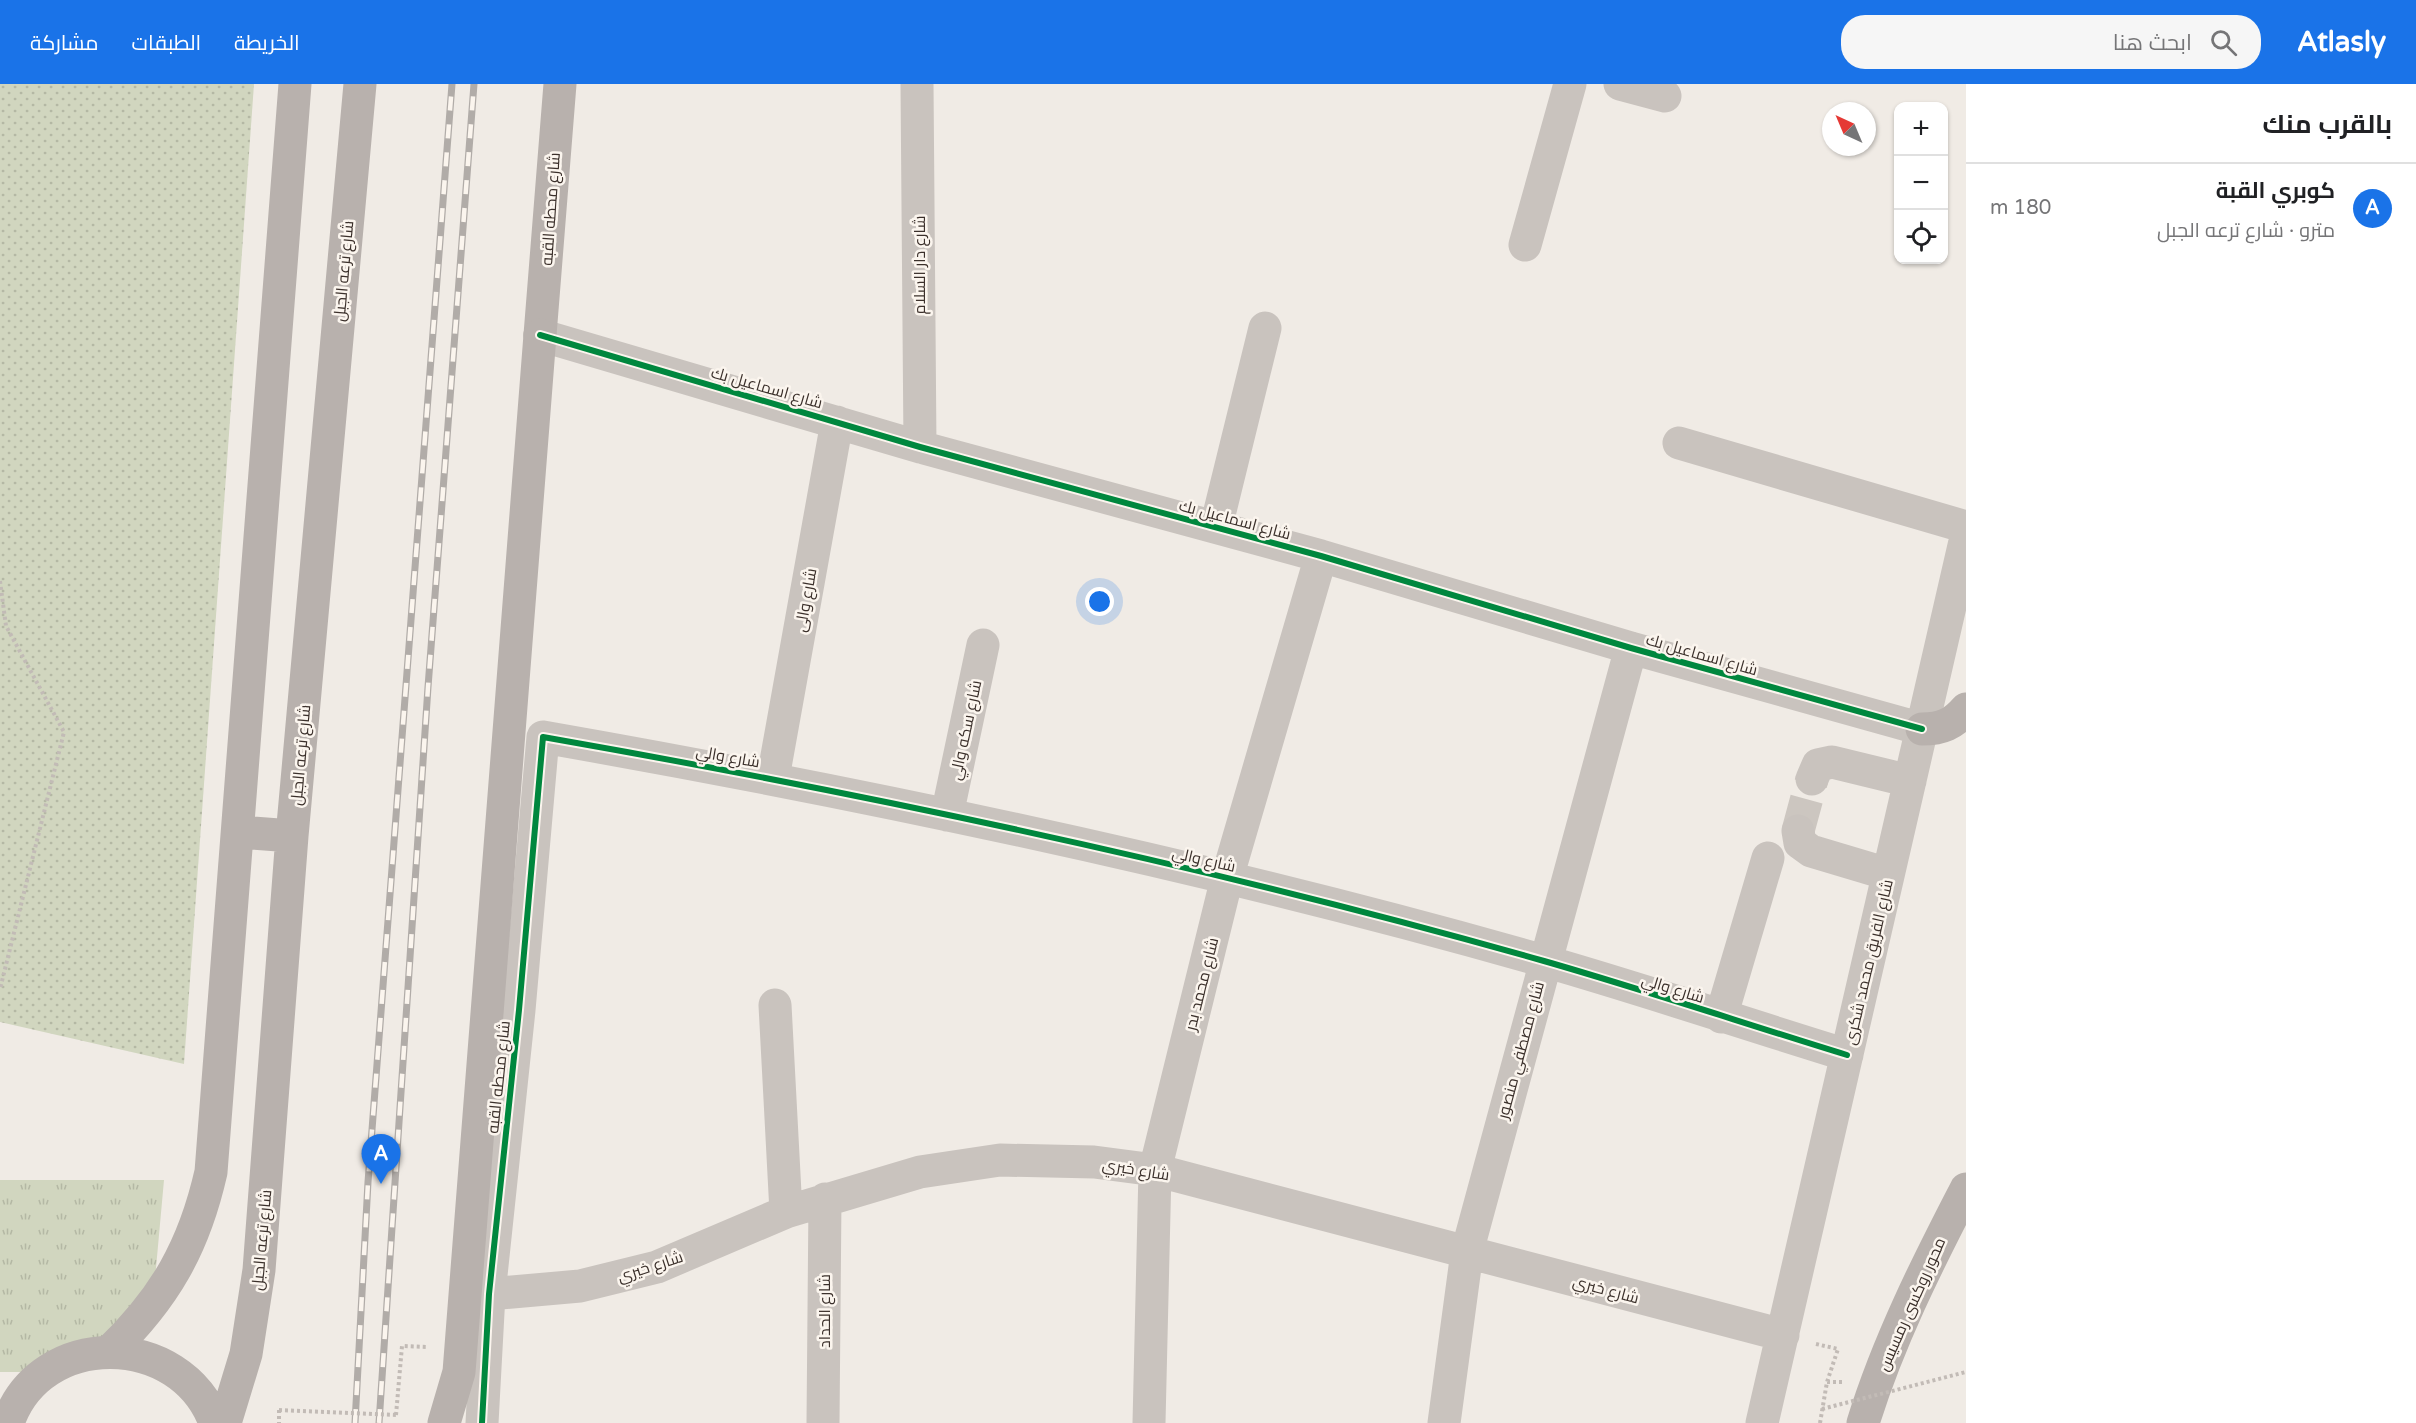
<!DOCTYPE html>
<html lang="ar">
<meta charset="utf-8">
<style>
:root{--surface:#fff;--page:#f6f6f6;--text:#202124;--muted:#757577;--line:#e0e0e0;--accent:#1a73e8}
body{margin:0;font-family:"Varela Round",Cairo,sans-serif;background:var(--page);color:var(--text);direction:rtl}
.controls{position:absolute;right:18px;top:18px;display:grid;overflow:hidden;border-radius:12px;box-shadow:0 2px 4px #0004}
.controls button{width:54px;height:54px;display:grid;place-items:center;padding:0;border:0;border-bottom:2px solid var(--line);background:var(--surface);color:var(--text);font:30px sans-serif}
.compass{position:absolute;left:1822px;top:18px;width:54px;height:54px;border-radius:50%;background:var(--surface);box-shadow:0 2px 4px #0004;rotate:316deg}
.you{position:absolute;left:1100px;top:518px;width:21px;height:21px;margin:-15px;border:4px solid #fff;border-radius:50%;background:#1a73e8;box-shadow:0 0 0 9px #1a73e833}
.badge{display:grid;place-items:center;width:39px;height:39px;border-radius:50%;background:var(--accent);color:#fff;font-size:20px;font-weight:700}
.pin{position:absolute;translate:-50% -50px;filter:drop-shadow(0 2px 3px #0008)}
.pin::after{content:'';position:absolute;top:32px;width:21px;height:18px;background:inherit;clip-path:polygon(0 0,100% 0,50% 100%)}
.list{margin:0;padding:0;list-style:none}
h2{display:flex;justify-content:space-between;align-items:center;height:78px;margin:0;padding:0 24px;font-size:26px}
h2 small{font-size:20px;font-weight:400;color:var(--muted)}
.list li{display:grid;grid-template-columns:39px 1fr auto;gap:18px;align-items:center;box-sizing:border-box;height:90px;padding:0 24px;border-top:2px solid var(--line)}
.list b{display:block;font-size:22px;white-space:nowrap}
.list p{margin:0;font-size:20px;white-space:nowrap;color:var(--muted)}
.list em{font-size:20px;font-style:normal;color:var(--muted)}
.icon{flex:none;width:33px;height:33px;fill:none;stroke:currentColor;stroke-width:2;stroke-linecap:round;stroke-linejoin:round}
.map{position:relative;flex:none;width:1966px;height:1339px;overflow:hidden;direction:ltr}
header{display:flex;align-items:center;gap:36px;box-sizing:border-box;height:84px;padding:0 30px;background:var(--accent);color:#fff}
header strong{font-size:28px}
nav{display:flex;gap:33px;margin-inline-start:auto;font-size:21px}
.search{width:420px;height:54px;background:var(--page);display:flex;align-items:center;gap:15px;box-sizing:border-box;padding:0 21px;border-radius:24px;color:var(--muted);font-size:22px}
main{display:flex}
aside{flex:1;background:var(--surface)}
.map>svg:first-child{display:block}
.grass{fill:url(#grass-tufts)}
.park{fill:url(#park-dots)}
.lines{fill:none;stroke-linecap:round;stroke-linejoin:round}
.minor-tunnel{stroke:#ccc6c0;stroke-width:33;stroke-dasharray:33 16;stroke-linecap:butt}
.path{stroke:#c2bbb6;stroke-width:4;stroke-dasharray:3 3;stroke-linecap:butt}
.minor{stroke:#c9c3be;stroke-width:33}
.major{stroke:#b8b1ad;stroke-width:33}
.rail-casing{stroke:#b1aca8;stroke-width:7}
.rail{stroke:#fbf5ee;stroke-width:4.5;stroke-dasharray:14;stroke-linecap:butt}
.path-bridge{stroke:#c2bbb6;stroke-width:4;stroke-dasharray:3 3;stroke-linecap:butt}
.major-bridge{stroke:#b8b1ad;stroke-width:33}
.cycleway-casing{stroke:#fbf5ee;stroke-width:10}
.cycleway{stroke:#00873e;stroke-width:6}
.labels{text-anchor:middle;stroke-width:5;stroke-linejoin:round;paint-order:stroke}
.street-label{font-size:16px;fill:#3b302b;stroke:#fbf5ee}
</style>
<header>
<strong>Atlasly</strong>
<div class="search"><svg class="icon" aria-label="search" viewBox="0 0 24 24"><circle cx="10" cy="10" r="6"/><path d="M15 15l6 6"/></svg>ابحث هنا</div>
<nav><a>الخريطة</a><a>الطبقات</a><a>مشاركة</a></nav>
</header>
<main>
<aside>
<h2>بالقرب منك<small></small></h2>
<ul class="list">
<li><span class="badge">A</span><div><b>كوبري القبة</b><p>مترو · شارع ترعه الجبل</p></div><em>180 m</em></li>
</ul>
</aside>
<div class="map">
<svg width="1966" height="1339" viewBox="0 0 1966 1339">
<defs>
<pattern id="grass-tufts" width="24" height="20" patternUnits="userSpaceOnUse" patternTransform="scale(1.5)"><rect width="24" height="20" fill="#d1d6bf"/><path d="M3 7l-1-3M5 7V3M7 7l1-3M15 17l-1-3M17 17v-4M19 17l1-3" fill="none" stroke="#b4b8a4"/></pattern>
<pattern id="park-dots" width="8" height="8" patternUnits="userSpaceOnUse" patternTransform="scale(1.5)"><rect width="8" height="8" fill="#d1d6bf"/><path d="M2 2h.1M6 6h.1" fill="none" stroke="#b4b8a4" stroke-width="1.8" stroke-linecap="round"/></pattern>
</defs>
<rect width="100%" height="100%" fill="#f0ebe5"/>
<path class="grass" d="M0,1096H164L152,1228L58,1288H0Z"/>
<path class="park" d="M0,0H254L184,980L0,938Z"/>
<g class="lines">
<path class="minor-tunnel" d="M1798,747L1812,695"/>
<path class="path" d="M0,497L6,542L64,648L0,905
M1816,1260L1838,1265L1827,1298L1820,1339
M1827,1298H1842
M279,1326V1339
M396,1331L402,1262L427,1263"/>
<path class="minor" d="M917,0L920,363
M1620,0L1665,12
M1525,161L1570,0
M540,251L920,363L1321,472L1631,564L1922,645
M1679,359L1966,443
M1216,443L1265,244
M773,694L837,338
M1812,695L1818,681L1832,678L1910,697
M947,731L983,561
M1798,747L1800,759L1811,767L1888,790
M775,921L786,1128
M1721,933L1768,774
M489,1210L580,1202L657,1183L786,1128L920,1088L1000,1076L1094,1078L1155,1086L1783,1251
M482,1339L489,1210L519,926L543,653C879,712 1215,783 1544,877C1645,906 1746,940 1847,971
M823,1339L825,1115
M1149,1339L1155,1086L1227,794L1321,472
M1444,1339L1467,1168L1631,564
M1762,1339L1966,453"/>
<path class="major" d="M540,251L560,0
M1922,645C1942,645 1953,640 1966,625
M239,748L292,752
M109,1268C165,1214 194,1163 211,1088L295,0
M8,1339C40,1244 181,1246 215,1339
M225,1339L246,1270L259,1186L292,752L360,0
M1863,1339C1888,1258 1927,1180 1966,1105"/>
<defs>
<path id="rail" d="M355,1339L368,1098L452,0
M379,1339L428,603L474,0"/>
</defs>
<use href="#rail" class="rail-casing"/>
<use href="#rail" class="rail"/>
<path class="path-bridge" d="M1822,1325L1966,1288
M279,1326L396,1331"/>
<path class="major-bridge" d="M444,1339L459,1288L540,251"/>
<defs>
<path id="cycleway" d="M540,251L920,363L1321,472L1631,564L1922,645
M482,1339L489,1210L519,926L543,653C879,712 1215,783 1544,877C1645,906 1746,940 1847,971"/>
</defs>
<use href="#cycleway" class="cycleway-casing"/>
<use href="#cycleway" class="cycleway"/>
</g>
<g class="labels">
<g class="street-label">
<text transform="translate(550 125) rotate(-86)" y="6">شارع محطه القبه</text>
<text transform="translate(919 181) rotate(-90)" y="6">شارع دار السلام</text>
<text transform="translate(343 187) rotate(-85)" y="6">شارع ترعه الجبل</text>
<text transform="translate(767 303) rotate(16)" y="6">شارع اسماعيل بك</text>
<text transform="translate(1235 435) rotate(15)" y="6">شارع اسماعيل بك</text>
<text transform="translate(805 516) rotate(-80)" y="6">شارع والى</text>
<text transform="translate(1702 570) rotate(16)" y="6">شارع اسماعيل بك</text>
<text transform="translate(965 646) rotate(-78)" y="6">شارع سكه والي</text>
<text transform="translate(300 671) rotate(-85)" y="6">شارع ترعه الجبل</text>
<text transform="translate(728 672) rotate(10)" y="6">شارع والي</text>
<text transform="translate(1204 775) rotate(13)" y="6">شارع والي</text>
<text transform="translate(1868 878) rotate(-77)" y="6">شارع الفريق محمد شكرى</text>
<text transform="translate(1201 900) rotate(-76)" y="6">شارع محمد بدر</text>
<text transform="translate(1673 904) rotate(17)" y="6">شارع والي</text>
<text transform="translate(1520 966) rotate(-75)" y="6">شارع مصطفي منصور</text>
<text transform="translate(498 993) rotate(-84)" y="6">شارع محطه القبه</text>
<text transform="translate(1136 1085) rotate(9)" y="6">شارع خيري</text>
<text transform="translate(261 1156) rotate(-85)" y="6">شارع ترعه الجبل</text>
<text transform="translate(650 1182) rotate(-18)" y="6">شارع خيري</text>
<text transform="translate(1606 1205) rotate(15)" y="6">شارع خيري</text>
<text transform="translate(1911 1220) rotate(-66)" y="6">محور روكسى رمسيس</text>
<text transform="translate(824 1227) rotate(-90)" y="6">شارع الحداد</text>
</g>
</g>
</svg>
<div class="controls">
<button>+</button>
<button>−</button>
<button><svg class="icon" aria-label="locate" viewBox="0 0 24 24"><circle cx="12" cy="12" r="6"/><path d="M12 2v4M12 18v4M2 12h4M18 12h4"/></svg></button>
</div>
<svg class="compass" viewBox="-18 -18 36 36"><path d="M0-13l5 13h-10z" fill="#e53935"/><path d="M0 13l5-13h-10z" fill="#757577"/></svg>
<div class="you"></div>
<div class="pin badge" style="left:381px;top:1100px">A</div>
</div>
</main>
